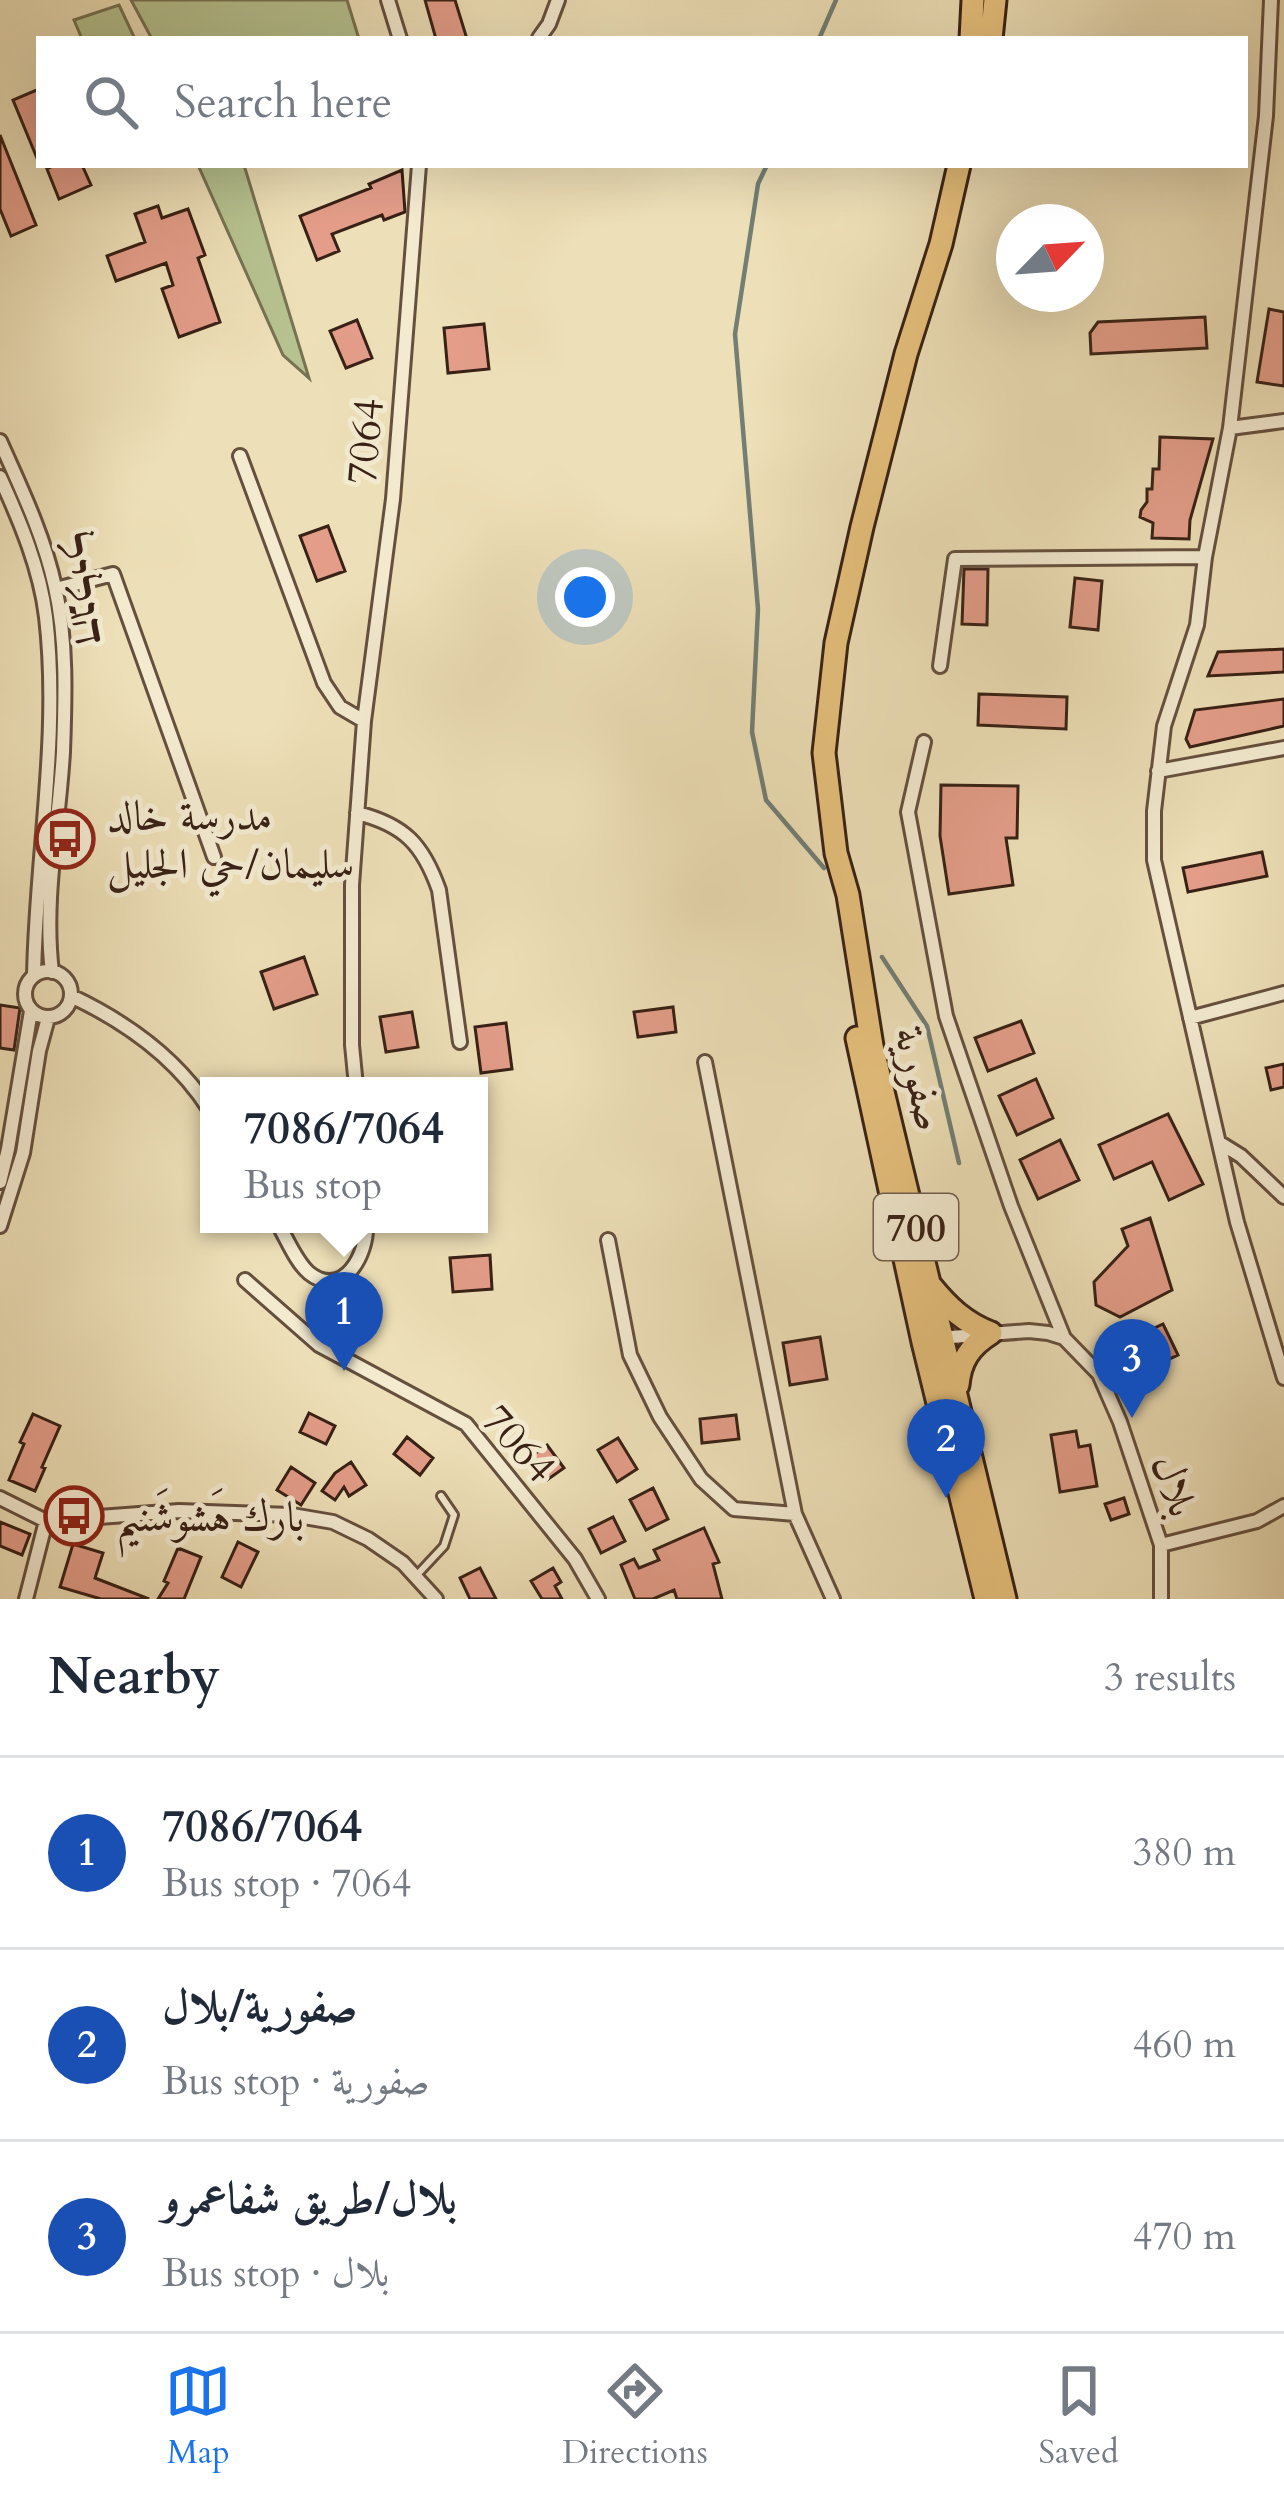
<!DOCTYPE html>
<meta charset="utf-8">
<style>
:root{--surface:#fff;--page:#f2f2f3;--text:#1f2937;--muted:#747a83;--line:#e0e1e3;--accent:#1a73e8}
body{margin:0;font-family:Cardo,Amiri,"Frank Ruhl Libre",serif;background:var(--page);color:var(--text)}
.compass{position:absolute;left:996px;top:204px;width:108px;height:108px;border-radius:50%;background:var(--surface);box-shadow:0 12px 48px #0002;rotate:65deg}
.you{position:absolute;left:585px;top:597px;width:42px;height:42px;margin:-30px;border:9px solid #fff;border-radius:50%;background:#1a73e8;box-shadow:0 0 0 18px #1a73e833}
.badge{display:grid;place-items:center;width:78px;height:78px;border-radius:50%;background:var(--accent);color:#fff;font-size:39px;font-weight:700}
.pin{position:absolute;translate:-50% -99px;filter:drop-shadow(0 3px 6px #0008)}
.pin::after{content:'';position:absolute;top:63px;width:42px;height:36px;background:inherit;clip-path:polygon(0 0,100% 0,50% 100%)}
.popup{position:absolute;left:200px;top:1077px;width:288px;height:156px;box-sizing:border-box;display:grid;place-content:center;border-radius:0px;background:var(--surface);filter:drop-shadow(0 3px 9px #0005);font-size:39px;white-space:nowrap;color:var(--muted)}
.popup b{font-size:45px;color:var(--text)}
.popup::after{content:'';position:absolute;left:50%;top:100%;margin-left:-24px;border:24px solid transparent;border-top-color:var(--surface)}
.list{margin:0;padding:0;list-style:none}
h2{display:flex;justify-content:space-between;align-items:center;height:156px;margin:0;padding:0 48px;font-size:51px}
h2 small{font-size:39px;font-weight:400;color:var(--muted)}
.list li{display:grid;grid-template-columns:78px 1fr auto;gap:36px;align-items:center;box-sizing:border-box;height:192px;padding:0 48px;border-top:3px solid var(--line)}
.list b{display:block;font-size:45px;white-space:nowrap}
.list p{margin:0;font-size:39px;white-space:nowrap;color:var(--muted)}
.list em{font-size:39px;font-style:normal;color:var(--muted)}
.icon{flex:none;width:66px;height:66px;fill:none;stroke:currentColor;stroke-width:2;stroke-linecap:round;stroke-linejoin:round}
.map{position:relative;flex:none;width:1284px;height:1599px;overflow:hidden}
.search{position:absolute;background:var(--surface);box-shadow:0 12px 48px #0002;left:36px;right:36px;top:36px;height:132px;display:flex;align-items:center;gap:30px;box-sizing:border-box;padding:0 42px;border-radius:0px;color:var(--muted);font-size:45px}
.sheet{height:732px;background:var(--surface)}
nav{display:flex;justify-content:space-around;align-items:center;box-sizing:border-box;height:168px;border-top:3px solid var(--line);background:var(--surface);font-size:33px;color:var(--muted)}
nav a{display:grid;justify-items:center;gap:6px}
nav .on{color:var(--accent)}
.map>svg:first-child{display:block}
.green{fill:#b6c290;stroke:#777252;stroke-width:3}
.lines{fill:none;stroke-linecap:round;stroke-linejoin:round}
.stream{stroke:#737e74;stroke-width:4.5}
.building{fill:#e39d89;stroke:#382115;stroke-width:3}
.service-casing{stroke:#65503e;stroke-width:12}
.minor-casing{stroke:#65503e;stroke-width:18}
.primary-casing{stroke:#382115;stroke-width:27}
.service{stroke:#f3ead0;stroke-width:6}
.minor{stroke:#f3ead0;stroke-width:12}
.primary{stroke:#e6c07c;stroke-width:21}
.labels{text-anchor:middle;stroke-width:10;stroke-linejoin:round;paint-order:stroke}
.shield{fill:#f3ead0;stroke:#705d4d;stroke-width:3}
.shield-label{font-size:39px;font-weight:bold;fill:#382115}
.street-label{font-size:42px;fill:#382115;stroke:#f3ead0}
.poi-label{font-size:42px;fill:#382115;stroke:#f3ead0;text-anchor:start}
</style>
<div class="map">
<svg width="1284" height="1599" viewBox="0 0 1284 1599">
<rect width="100%" height="100%" fill="#eddfb7"/>
<filter id="stains"><feTurbulence type="fractalNoise" baseFrequency=".00167" numOctaves="4"/><feColorMatrix values="0 0 0 0 .2 0 0 0 0 .09 0 0 0 0 .02 0 0 0 .5 -.17"/></filter>
<radialGradient id="worn" r=".72"><stop offset=".6" stop-color="#630" stop-opacity="0"/><stop offset="1" stop-color="#630" stop-opacity=".3"/></radialGradient>
<path class="green" d="M131,0H347L359,39H152Z
M119,5L135,39H82L74,20Z
M198,165H244L309,378L283,355Z"/>
<g class="lines">
<path class="stream" d="M819,39L836,0
M767,165L758,184L735,334L758,609L752,732L766,800L824,868
M882,957L927,1026L959,1163"/>
</g>
<path class="building" d="M425,0H455L467,39H436Z
M39,89V163L13,100Z
M0,135L36,225L11,236L0,209Z
M55,165H82L91,185L59,199L47,169Z
M402,170L405,212L384,220L382,215L332,234L339,251L317,260L300,216L371,188L369,184Z
M158,206L162,218L188,209L205,255L198,258L220,322L179,337L162,289L173,285L166,263L116,281L107,256L145,242L135,214Z
M1269,309L1284,312V386L1257,382Z
M1205,317L1207,348L1091,354L1090,333L1098,322Z
M357,320L372,358L346,368L330,331Z
M484,324L489,369L448,373L444,328Z
M1160,437L1213,439L1190,520L1189,539L1152,538L1153,523L1140,517L1141,510L1147,502V489H1152L1153,469H1159Z
M328,526L345,571L317,581L300,536Z
M964,569H988L987,625L962,624Z
M1075,578L1102,581L1098,630L1070,627Z
M1284,649V672L1208,676L1218,652Z
M979,694L1067,697L1066,729L978,725Z
M1284,699V726L1190,747L1186,739L1195,710Z
M941,785L1018,786L1017,838H1006L1013,885L949,894L940,836Z
M1262,852L1267,876L1188,892L1183,868Z
M304,957L317,994L274,1009L261,972Z
M0,1005L20,1008L14,1050L0,1048Z
M673,1007L676,1032L638,1037L634,1012Z
M412,1012L418,1047L386,1052L380,1017Z
M1021,1021L1034,1053L988,1071L975,1038Z
M506,1023L512,1069L481,1073L475,1027Z
M1284,1064V1087L1271,1090L1266,1068Z
M1036,1079L1053,1118L1017,1135L999,1096Z
M1168,1114L1203,1184L1169,1200L1152,1162L1114,1179L1099,1145Z
M1060,1140L1079,1180L1038,1199L1020,1160Z
M1150,1218L1172,1290L1120,1317L1096,1305L1094,1282L1128,1246L1122,1229Z
M490,1255L492,1289L453,1292L450,1258Z
M1163,1324L1178,1355L1137,1374L1123,1343Z
M820,1337L827,1379L790,1385L783,1343Z
M309,1413L335,1426L326,1444L300,1432Z
M33,1414L60,1426L42,1467L45,1468L35,1491L9,1480L24,1444L20,1442Z
M736,1415L739,1439L702,1443L700,1419Z
M1076,1431L1079,1447L1090,1445L1097,1486L1060,1492L1051,1435Z
M407,1437L433,1458L420,1475L394,1454Z
M618,1438L637,1469L617,1482L598,1450Z
M547,1445L564,1468L547,1480L530,1457Z
M351,1462L366,1485L349,1496L344,1487L335,1500L322,1491L335,1473Z
M291,1467L315,1483L301,1505L277,1490Z
M653,1488L668,1519L646,1530L630,1500Z
M1124,1498L1129,1514L1111,1520L1105,1504Z
M613,1517L625,1541L601,1553L589,1529Z
M0,1522L30,1534L22,1555L0,1546Z
M704,1528L719,1562L713,1564L722,1599H677L674,1590L653,1599H635L621,1565L634,1559L639,1568L659,1560L654,1550Z
M238,1542L258,1552L241,1587L222,1577Z
M73,1544L103,1553L95,1578L149,1599H101L60,1587Z
M178,1548L201,1557L184,1599H158L168,1583L164,1581Z
M480,1568L496,1599H470L460,1578Z
M553,1568L561,1582L555,1586L562,1599H542L531,1581Z"/>
<g class="lines">
<defs>
<path id="service" d="M416,1576L444,1546L454,1515L441,1496"/>
<path id="minor" d="M388,0L400,39
M1271,0L1266,116L1230,428L1205,557L1197,625L1164,726L1154,811V860L1237,1222L1284,1378
M539,38L549,24L558,0
M1230,428L1284,421
M0,441C21,488 44,536 55,587C67,640 65,698 63,752C59,824 43,899 52,972
M240,456L324,683L340,707L364,721
M0,477C20,521 40,568 46,617C60,736 36,857 34,976
M56,589L113,574L214,857
M940,666L955,559L1205,557
M924,742L908,812L946,1016L1011,1206L1064,1338
M1158,771L1284,748
M357,813C405,825 423,845 439,890L460,1042
M25 994a23 23 0 1 1 46 0a23 23 0 1 1-46 0Z
M71,996C126,1022 176,1057 209,1109
M1190,1018L1284,993
M705,1062L795,1514L833,1599
M356,1086L352,1045V885L364,721L393,499L419,165
M1220,1143L1241,1156L1284,1197
M0,1182L8,1149L31,1011
M278,1224C287,1239 296,1262 309,1273C343,1300 368,1254 366,1224
M0,1226L23,1153L39,1051L48,1018
M608,1240L630,1355L660,1417L701,1479L734,1509L795,1514
M245,1280L319,1345L466,1424L575,1559L598,1599
M939,1338L1029,1331L1048,1333L1064,1338L1099,1374L1120,1422L1161,1545V1599
M0,1498L46,1521L179,1511L292,1515L333,1522L368,1539L403,1563L436,1599
M1161,1545L1257,1521L1284,1506
M26,1599L46,1521"/>
<path id="primary" d="M971,39L973,0
M991,39L995,0
M959,165L941,244L906,354L862,527L836,643L824,753L836,853L848,895L872,1046L1005,1599
M857,1038L923,1342L986,1599
M931,1286C948,1307 965,1323 991,1333
M958,1385C960,1361 970,1346 991,1333"/>
</defs>
<use href="#service" class="service-casing"/>
<use href="#minor" class="minor-casing"/>
<use href="#primary" class="primary-casing"/>
<use href="#service" class="service"/>
<use href="#minor" class="minor"/>
<use href="#primary" class="primary"/>
</g>
<defs>
<symbol id="bus-ring" viewBox="-11 -11 22 22"><circle r="9.5" fill="#f3ead0" stroke="#8f2418" stroke-width="1.5"/><path d="M-5-6H5V4H4V6H2V4H-2V6H-4V4H-5ZM-3.5-4V0h7V-4ZM-3.5 1.2v1.5H-2V1.2ZM2 1.2v1.5H3.5V1.2Z" fill="#8f2418"/></symbol>
</defs>
<g fill-rule="evenodd">
<use href="#bus-ring" x="32" y="806" width="66" height="66"/>
<use href="#bus-ring" x="41" y="1483" width="66" height="66"/>
</g>
<g class="labels">
<rect class="shield" x="874" y="1194" width="84" height="66" rx="9"/>
<g class="shield-label">
<text x="916" y="1241">700</text>
</g>
<g class="street-label">
<text transform="translate(364 441) rotate(-85)" y="15">7064</text>
<text transform="translate(81 589) rotate(79)" y="15">הגליל</text>
<text transform="translate(921 1078) rotate(77)" y="15">صفورية</text>
<text transform="translate(520 1443) rotate(48)" y="15">7064</text>
<text transform="translate(1176 1485) rotate(71)" y="15">بلال</text>
</g>
<g class="poi-label">
<text x="107" y="830">مدرسة خالد<tspan x="107" dy="48">سليمان/حي الجليل</tspan></text>
<text x="116" y="1531">بارك هَشوشَنيم</text>
</g>
</g>
<rect width="100%" height="100%" filter="url(#stains)"/>
<rect width="100%" height="100%" fill="url(#worn)"/>
</svg>
<svg class="compass" viewBox="-18 -18 36 36"><path d="M0-13l5 13h-10z" fill="#e53935"/><path d="M0 13l5-13h-10z" fill="#747a83"/></svg>
<div class="you"></div>
<div class="pin badge" style="left:344px;top:1371px;background:#1a4fb4">1</div>
<div class="popup"><b>7086/7064</b>Bus stop</div>
<div class="pin badge" style="left:946px;top:1498px;background:#1a4fb4">2</div>
<div class="pin badge" style="left:1132px;top:1418px;background:#1a4fb4">3</div>
<div class="search"><svg class="icon" aria-label="search" viewBox="0 0 24 24"><circle cx="10" cy="10" r="6"/><path d="M15 15l6 6"/></svg>Search here</div>
</div>
<section class="sheet">
<h2>Nearby<small>3 results</small></h2>
<ul class="list">
<li><span class="badge" style="background:#1a4fb4">1</span><div><b>7086/7064</b><p>Bus stop · 7064</p></div><em>380 m</em></li>
<li><span class="badge" style="background:#1a4fb4">2</span><div><b>صفورية/بلال</b><p>Bus stop · صفورية</p></div><em>460 m</em></li>
<li><span class="badge" style="background:#1a4fb4">3</span><div><b>بلال/طريق شفاعمرو</b><p>Bus stop · بلال</p></div><em>470 m</em></li>
</ul>
</section>
<nav>
<a class="on"><svg class="icon" aria-label="map" viewBox="0 0 24 24"><path d="M3 6l6-2 6 2 6-2v14l-6 2-6-2-6 2zM9 4v14M15 6v14"/></svg>Map</a>
<a><svg class="icon" aria-label="directions" viewBox="0 0 24 24"><path d="M12 3l9 9-9 9-9-9zM9 14v-3h6M13 9l2 2-2 2"/></svg>Directions</a>
<a><svg class="icon" aria-label="saved" viewBox="0 0 24 24"><path d="M7 4h10v16l-5-4-5 4z"/></svg>Saved</a>
</nav>
